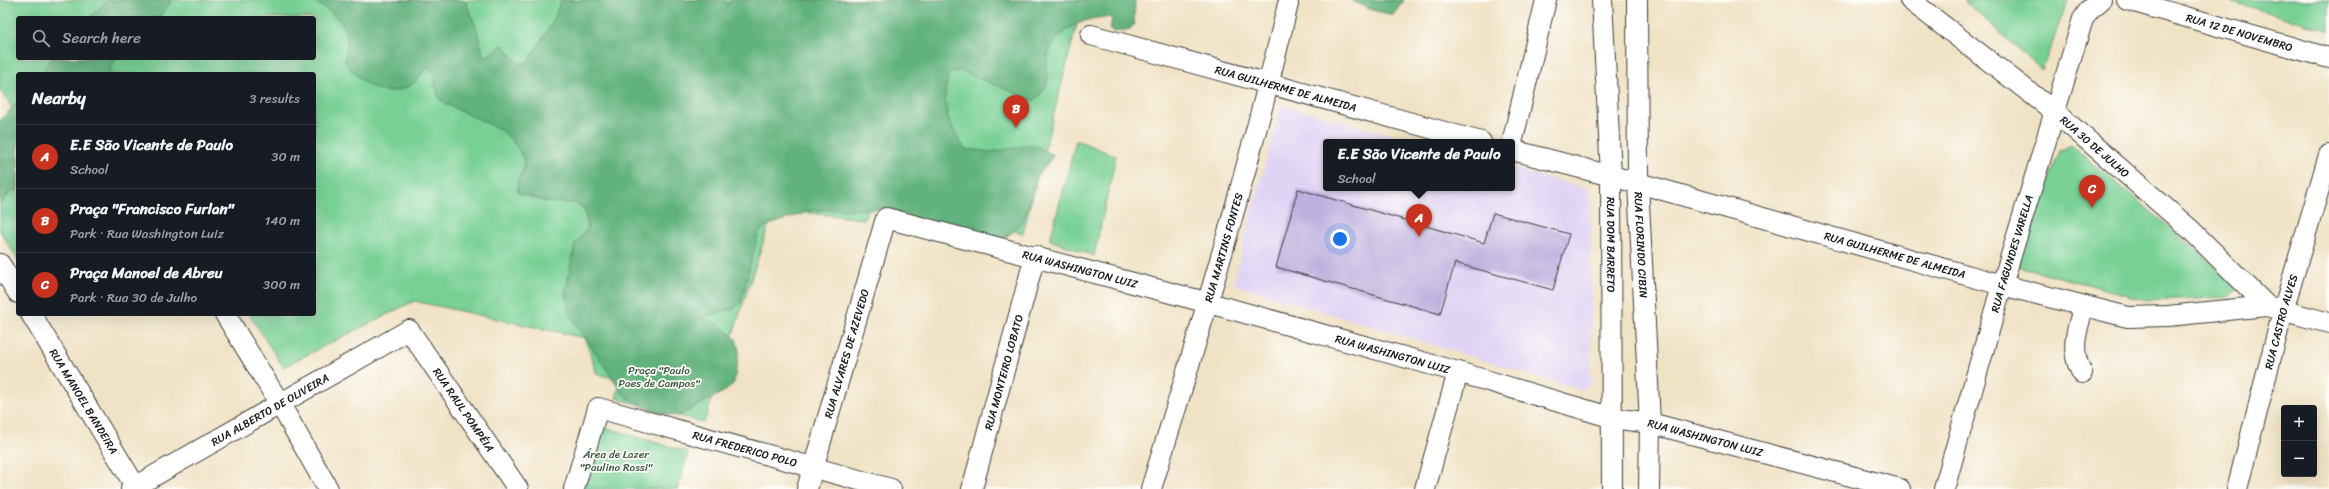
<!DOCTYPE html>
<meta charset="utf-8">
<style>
:root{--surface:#171b24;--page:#242831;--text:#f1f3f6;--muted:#9ea1a6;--line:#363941;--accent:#c8321e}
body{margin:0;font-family:Sriracha,sans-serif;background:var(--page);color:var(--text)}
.controls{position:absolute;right:12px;bottom:12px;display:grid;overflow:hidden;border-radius:4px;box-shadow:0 4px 16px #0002}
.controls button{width:36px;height:36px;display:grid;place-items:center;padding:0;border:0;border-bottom:1px solid var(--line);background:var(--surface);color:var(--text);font:20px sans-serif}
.you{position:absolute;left:1340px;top:239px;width:14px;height:14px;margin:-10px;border:3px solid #fff;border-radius:50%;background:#1a73e8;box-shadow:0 0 0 6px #1a73e833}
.badge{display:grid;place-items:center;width:26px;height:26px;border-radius:50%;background:var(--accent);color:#fff;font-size:13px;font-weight:700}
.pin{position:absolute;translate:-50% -33px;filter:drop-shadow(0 1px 2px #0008)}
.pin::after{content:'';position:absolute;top:21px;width:14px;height:12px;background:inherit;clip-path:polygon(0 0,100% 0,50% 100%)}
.popup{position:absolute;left:1323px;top:139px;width:192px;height:52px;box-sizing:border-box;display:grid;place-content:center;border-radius:4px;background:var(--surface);filter:drop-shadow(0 1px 3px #0005);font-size:13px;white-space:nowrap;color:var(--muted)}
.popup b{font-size:15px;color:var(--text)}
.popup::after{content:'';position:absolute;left:50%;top:100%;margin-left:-8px;border:8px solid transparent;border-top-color:var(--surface)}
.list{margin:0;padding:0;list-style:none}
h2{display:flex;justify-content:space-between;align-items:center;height:52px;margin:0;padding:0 16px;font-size:17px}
h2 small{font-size:13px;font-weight:400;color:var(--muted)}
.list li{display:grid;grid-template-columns:26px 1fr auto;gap:12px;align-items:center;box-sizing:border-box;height:64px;padding:0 16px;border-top:1px solid var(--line)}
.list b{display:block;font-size:15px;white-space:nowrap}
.list p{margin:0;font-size:13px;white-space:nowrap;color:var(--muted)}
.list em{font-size:13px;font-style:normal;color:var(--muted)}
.icon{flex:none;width:22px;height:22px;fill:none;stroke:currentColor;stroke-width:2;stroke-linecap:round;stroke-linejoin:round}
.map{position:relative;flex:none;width:2329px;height:489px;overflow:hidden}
.search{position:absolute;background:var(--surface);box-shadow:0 4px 16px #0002;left:16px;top:16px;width:300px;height:44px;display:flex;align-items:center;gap:10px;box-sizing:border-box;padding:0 14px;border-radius:4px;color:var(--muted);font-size:15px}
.panel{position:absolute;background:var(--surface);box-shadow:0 4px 16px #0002;left:16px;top:72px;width:300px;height:244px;border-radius:4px}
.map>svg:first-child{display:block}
.built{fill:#e0d4f4}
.green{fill:#78d095;stroke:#4a7658;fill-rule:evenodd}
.forest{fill:#62b27e;stroke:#3f674d}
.building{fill:#bdb0df}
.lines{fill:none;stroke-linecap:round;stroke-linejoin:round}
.minor-casing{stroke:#3c3a35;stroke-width:22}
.minor{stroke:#fff;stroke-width:20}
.labels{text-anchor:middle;stroke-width:3.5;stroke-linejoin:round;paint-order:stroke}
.street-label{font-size:11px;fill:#1c1c1c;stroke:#fdfcf7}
.park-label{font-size:11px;fill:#3c5b46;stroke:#fdfcf7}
</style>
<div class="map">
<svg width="2329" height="489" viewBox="0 0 2329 489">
<rect width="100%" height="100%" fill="#fdfcf7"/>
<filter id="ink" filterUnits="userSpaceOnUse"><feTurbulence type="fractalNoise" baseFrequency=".025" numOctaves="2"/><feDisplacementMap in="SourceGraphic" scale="8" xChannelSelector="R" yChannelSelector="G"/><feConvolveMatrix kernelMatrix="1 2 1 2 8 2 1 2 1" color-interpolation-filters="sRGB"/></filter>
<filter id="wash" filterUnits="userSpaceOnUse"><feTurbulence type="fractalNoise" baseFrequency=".012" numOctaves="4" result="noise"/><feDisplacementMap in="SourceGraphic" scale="16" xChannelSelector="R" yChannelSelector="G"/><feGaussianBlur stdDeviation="0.9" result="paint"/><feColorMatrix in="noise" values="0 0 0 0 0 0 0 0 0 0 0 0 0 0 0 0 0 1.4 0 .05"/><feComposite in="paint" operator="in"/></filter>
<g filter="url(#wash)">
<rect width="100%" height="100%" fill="#f0e2c5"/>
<path class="built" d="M1281,105L1417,142H1326V188H1512V168L1591,190V384L1581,390L1233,284Z"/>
<path class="green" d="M0,0H1118L1077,24L1023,233L896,199L879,176L864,219L774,209L704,423L616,398L621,380L597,374L585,338L414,301L283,367L249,314H314V74H18V116L0,90ZM18,18H314V58H18Z
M1964,0H2068L2042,70Z
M2227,0H2329V31Z
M18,131V260L0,231V146Z
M1076,140L1116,156L1094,256L1050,240Z
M2071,145L2240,286L2229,297L2146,300L2014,265L2060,151Z
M597,425L688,452L678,489H578Z"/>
<path class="forest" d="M108,0H172L159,18H89Z
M310,0H465L477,29L484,58L503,45L519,64L528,62L554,20L561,0H724L727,4L734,0H1135L1134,24L1130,29L1114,32L1110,29L1112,18C1089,14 1056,30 1049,53C1045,62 1049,74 1047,84C1045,90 1038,96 1034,101L959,70L949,73C940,102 948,125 965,149L991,152L1033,145L1054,155L1036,178L1025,217L1013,232L995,243L885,209L813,210L766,226L758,234L741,303L733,309L700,317L718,324L736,339L739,350L734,383L727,390L678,416L655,412L624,395L570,315L565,294L575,244L588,228L584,208L575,203L547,202L518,193C515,176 524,175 524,164C524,153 508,134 499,129C479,118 458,112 439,99L431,67C421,71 419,80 411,85C381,101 364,84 345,63C345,54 348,43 346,34C344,19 323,6 310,0Z
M1351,0H1404L1393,15L1372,10Z
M51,58H116L110,67L113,74H41Z
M18,101V189L12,191L0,204V121Z"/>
<g id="blocks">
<path class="building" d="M1298,189L1484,243L1493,213L1569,234L1553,290L1455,263L1440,314L1276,267Z"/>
</g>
</g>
<g filter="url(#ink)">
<use href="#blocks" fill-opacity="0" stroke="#3c3a35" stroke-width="1"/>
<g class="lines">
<defs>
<g id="minor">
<path id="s1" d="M1602,0L1611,176L1612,489"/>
<path id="s2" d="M1637,0L1638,183L1650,423L1649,489"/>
<path id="s3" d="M1910,0L2055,112L2191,230L2267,306"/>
<path id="s4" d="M2127,0L2329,58"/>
<path id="s5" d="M1091,35L1481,142"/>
<path d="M1512,143L1546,0"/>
<path id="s6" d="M1512,150L1638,183L2002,285L2128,317L2168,316L2267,306L2329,323"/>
<path d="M0,264L18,293"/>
<path id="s7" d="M31,314L137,489"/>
<path d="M225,314L280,404L328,489"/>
<path d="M2082,373C2069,350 2077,329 2084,306"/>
<path id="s8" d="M131,489L409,330L518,489"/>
<path id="s9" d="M574,489L598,408L891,489"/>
<path id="s10" d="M807,489L886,218L1209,303L1458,372L1613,418L1650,423L1900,489"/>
<path id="s11" d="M972,489L1035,256"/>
<path id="s12" d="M1151,489C1201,328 1249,168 1288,4"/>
<path d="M1425,489L1458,372"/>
<path id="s13" d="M1944,489L2002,285L2083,19L2090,9L2101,0"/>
<path id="s14" d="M2237,489L2283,311L2329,155"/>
</g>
</defs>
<use href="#minor" class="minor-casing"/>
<use href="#minor" class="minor"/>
</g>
</g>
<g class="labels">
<g class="street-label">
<text dy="4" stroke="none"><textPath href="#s4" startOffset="117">RUA 12 DE NOVEMBRO</textPath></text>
<text dy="4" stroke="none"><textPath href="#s5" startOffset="202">RUA GUILHERME DE ALMEIDA</textPath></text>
<text dy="4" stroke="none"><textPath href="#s3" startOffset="236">RUA 30 DE JULHO</textPath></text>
<text dy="4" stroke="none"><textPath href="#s1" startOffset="245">RUA DOM BARRETO</textPath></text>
<text dy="4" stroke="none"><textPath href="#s2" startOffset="245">RUA FLORINDO CIBIN</textPath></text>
<text dy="4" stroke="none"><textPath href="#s12" startOffset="252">RUA MARTINS FONTES</textPath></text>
<text dy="4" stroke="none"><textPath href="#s13" startOffset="245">RUA FAGUNDES VARELLA</textPath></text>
<text dy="4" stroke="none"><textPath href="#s6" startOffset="397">RUA GUILHERME DE ALMEIDA</textPath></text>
<text dy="4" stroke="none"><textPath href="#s10" startOffset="483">RUA WASHINGTON LUIZ</textPath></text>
<text dy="4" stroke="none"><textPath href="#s14" startOffset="173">RUA CASTRO ALVES</textPath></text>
<text dy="4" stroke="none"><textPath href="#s10" startOffset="141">RUA ALVARES DE AZEVEDO</textPath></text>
<text dy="4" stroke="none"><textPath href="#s10" startOffset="807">RUA WASHINGTON LUIZ</textPath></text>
<text dy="4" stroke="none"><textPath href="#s11" startOffset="121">RUA MONTEIRO LOBATO</textPath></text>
<text dy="4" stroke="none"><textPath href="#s7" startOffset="102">RUA MANOEL BANDEIRA</textPath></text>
<text dy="4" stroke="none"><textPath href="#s8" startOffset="417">RUA RAUL POMPÉIA</textPath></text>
<text dy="4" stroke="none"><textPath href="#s8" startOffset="160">RUA ALBERTO DE OLIVEIRA</textPath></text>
<text dy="4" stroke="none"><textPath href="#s10" startOffset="1131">RUA WASHINGTON LUIZ</textPath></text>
<text dy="4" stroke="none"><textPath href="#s9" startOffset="237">RUA FREDERICO POLO</textPath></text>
</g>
<g class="park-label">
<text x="659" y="374">Praça "Paulo<tspan x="659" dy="13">Paes de Campos"</tspan></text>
<text x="616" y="458">Área de Lazer<tspan x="616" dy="13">"Paulino Rossi"</tspan></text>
</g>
</g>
</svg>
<div class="controls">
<button>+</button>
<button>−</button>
</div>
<div class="you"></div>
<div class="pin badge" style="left:1419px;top:237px">A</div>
<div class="popup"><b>E.E São Vicente de Paulo</b>School</div>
<div class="pin badge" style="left:1016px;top:128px">B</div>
<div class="pin badge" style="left:2092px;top:208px">C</div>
<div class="search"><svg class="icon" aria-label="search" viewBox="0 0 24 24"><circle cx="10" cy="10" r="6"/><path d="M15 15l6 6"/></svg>Search here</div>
<section class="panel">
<h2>Nearby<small>3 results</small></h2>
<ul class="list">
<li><span class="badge">A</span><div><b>E.E São Vicente de Paulo</b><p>School</p></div><em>30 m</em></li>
<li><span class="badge">B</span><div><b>Praça &quot;Francisco Furlan&quot;</b><p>Park · Rua Washington Luiz</p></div><em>140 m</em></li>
<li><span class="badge">C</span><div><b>Praça Manoel de Abreu</b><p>Park · Rua 30 de Julho</p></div><em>300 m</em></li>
</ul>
</section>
</div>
